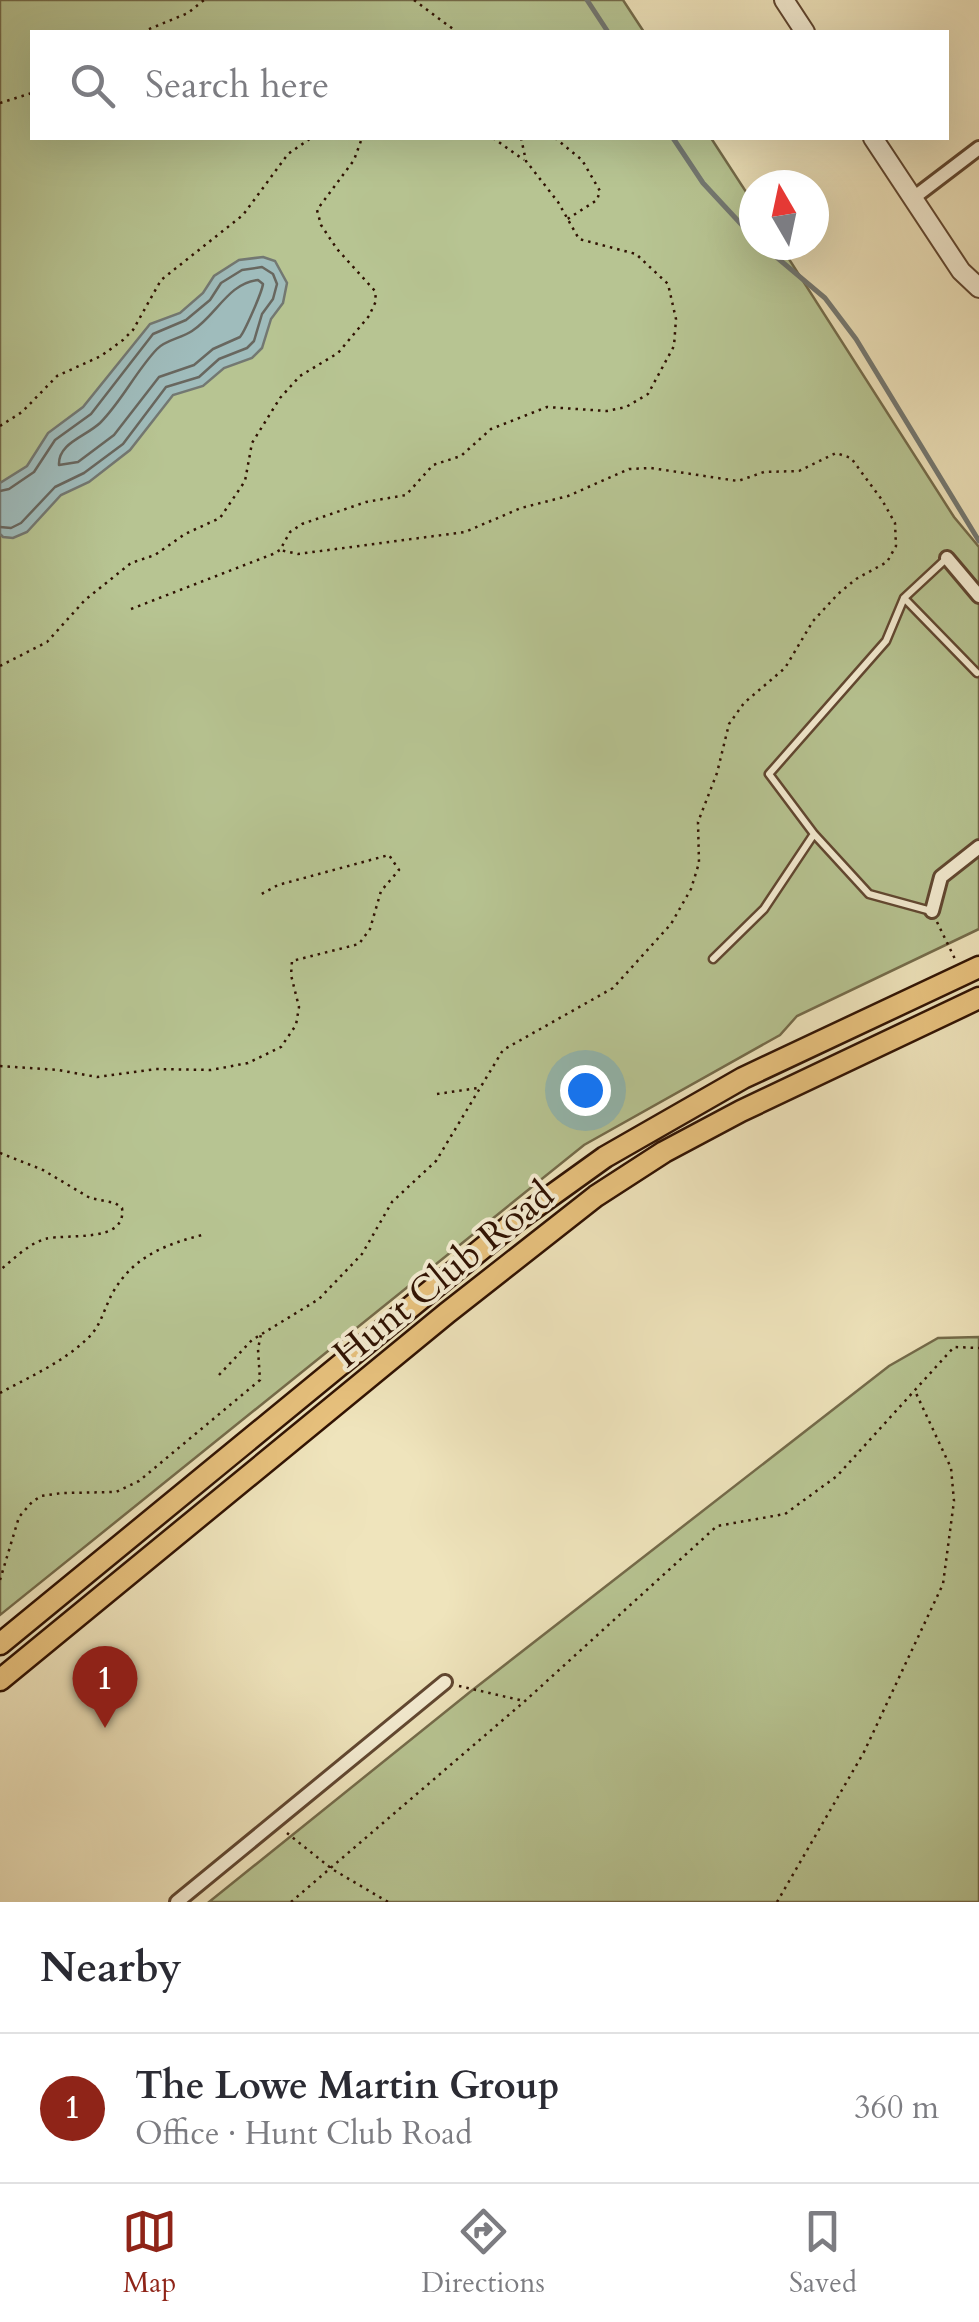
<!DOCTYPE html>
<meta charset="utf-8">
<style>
:root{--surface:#fff;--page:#f7f7f7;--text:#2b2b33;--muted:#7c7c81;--line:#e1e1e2;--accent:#8f2418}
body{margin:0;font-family:Cardo,serif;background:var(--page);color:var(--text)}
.compass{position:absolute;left:739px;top:170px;width:90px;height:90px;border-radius:50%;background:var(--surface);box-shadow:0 10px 40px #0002;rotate:351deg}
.you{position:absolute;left:585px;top:1090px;width:35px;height:35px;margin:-25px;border:8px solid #fff;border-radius:50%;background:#1a73e8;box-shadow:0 0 0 15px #1a73e833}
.badge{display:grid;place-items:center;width:65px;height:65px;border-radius:50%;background:var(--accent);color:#fff;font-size:32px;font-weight:700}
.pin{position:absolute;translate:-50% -82px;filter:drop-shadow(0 2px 5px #0008)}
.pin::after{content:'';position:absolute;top:52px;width:35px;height:30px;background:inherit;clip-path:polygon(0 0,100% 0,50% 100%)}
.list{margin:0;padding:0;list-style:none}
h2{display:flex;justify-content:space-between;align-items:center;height:130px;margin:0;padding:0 40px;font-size:42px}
h2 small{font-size:32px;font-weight:400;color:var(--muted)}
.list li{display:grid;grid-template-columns:65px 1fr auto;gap:30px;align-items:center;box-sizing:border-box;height:150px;padding:0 40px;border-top:2px solid var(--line)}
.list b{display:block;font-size:38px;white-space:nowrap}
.list p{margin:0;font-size:32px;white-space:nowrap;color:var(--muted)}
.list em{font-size:32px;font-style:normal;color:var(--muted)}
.icon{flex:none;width:55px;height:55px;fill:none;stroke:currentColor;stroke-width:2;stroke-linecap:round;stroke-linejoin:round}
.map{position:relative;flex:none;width:979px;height:1902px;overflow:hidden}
.search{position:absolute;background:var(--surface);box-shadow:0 10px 40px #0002;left:30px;right:30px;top:30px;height:110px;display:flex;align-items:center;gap:25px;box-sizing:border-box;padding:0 35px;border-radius:0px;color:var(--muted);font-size:38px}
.sheet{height:280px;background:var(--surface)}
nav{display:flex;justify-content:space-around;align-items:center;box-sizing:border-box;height:140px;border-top:2px solid var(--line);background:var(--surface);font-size:28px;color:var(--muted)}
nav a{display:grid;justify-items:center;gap:5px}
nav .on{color:var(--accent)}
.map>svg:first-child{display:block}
.green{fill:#b7c492;stroke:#746b4a;stroke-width:2.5}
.water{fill:#9fbcbc;stroke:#737872;stroke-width:2.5}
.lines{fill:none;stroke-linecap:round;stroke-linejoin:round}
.shore{stroke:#68675f;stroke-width:2.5}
.stream{stroke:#737872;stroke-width:5}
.service-casing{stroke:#604630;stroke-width:11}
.minor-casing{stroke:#604630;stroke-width:18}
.tertiary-casing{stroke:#604630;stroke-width:22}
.primary-casing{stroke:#301202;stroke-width:25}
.path{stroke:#301202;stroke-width:2.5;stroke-dasharray:2.5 5;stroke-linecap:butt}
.service{stroke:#f5edd3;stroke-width:6}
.minor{stroke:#f5edd3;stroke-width:12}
.tertiary{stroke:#f5edd3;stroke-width:18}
.primary{stroke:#e8c27e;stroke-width:20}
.labels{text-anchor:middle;stroke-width:8;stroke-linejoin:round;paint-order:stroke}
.street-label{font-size:38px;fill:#301202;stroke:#f5edd3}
</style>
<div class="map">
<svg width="979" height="1902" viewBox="0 0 979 1902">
<rect width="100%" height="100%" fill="#efe4bc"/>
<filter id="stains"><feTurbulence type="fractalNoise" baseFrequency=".002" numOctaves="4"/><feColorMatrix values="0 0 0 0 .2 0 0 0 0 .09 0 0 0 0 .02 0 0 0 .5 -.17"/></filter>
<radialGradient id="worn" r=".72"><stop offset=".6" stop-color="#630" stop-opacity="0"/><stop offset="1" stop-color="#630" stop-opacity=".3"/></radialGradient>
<path class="green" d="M0,0H623L644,32H32V138H711L754,204V245H780L954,517L979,547V929L797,1016L780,1035L584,1145L0,1615Z
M979,1337V1902H209L470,1692L889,1366L938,1338Z"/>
<path class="water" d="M263,257L275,261L287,283L283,303L271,319L262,348L252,358L224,368L203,386L173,395L130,450L89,482L61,495L27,532L13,538L3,537L0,534V483L27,466L48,433L83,407L150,324L180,313L203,293L214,276L239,260Z"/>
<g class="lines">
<path class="shore" d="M258,280L263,284C262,292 245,331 240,337L213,349L194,365L159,377L114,435L78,462L59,465C58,443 85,437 100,423C122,401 136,371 157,349C165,340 182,338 192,331C216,316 228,283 258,280Z
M0,491L9,489L34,472L55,440L91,414L153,334L186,320L210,300L221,283L242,270L262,267L273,274L277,284L273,299L262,314L254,341L247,348L219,359L199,377L166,387L123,444L84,473L55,487L21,523L11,528L0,527"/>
<path class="stream" d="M587,0L608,32
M673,138L703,183L754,238
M762,245L825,298L856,339L979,541"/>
<defs>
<path id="service" d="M904,598L977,673
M931,911L869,894L814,834L769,774L886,641L904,598L947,558
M713,959L764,909L814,834"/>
<path id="minor" d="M912,199L979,148
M947,558L979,596
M932,911L941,877L979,847
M177,1902L445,1682"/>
<path id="tertiary" d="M784,0L805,32
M873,138L961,271L979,288"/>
<path id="primary" d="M0,1644L429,1292L516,1221L605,1157L743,1078L979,967
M0,1680L447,1313L596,1196L664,1152L741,1111L979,998"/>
</defs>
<use href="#service" class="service-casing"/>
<use href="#minor" class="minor-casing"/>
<use href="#tertiary" class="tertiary-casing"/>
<use href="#primary" class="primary-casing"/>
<path class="path" d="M414,0L457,32
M142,32L188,13L204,0
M0,103L32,93
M493,138L524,160
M555,138L582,160L600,191L597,200L566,220
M0,426L22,412L57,376L101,356L123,340L133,330L161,280L243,215L288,154L311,138
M131,609L273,554L280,550L290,532L302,524L366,502L406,495L433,465L461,456L491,429L547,407L607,411L626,407L648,394L674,346L676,319L668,284L636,254L579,239L558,202L526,161L521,138
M0,666L47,642L85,600L131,563L155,555L185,534L220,518L245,481L252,443L280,398L300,376L338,353L369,316L376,301L375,291L337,249L321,225L317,210L354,160L362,138
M937,922L955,959
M0,1066L58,1070L97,1077L156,1069L211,1070L248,1063L281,1047L296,1025L299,1007L291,975L292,961L359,944L370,929L381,891L399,870L389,855L278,885L258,896
M437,1094L478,1088
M0,1153L43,1170L90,1198L115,1203L122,1208C127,1244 68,1233 45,1239C28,1244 14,1259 0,1270
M219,1375L252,1340L319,1299L362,1254L392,1202L436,1161L503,1050L613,988L671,924L691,889L699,863L698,822L717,773L729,724L744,703L785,668L813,621L838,594L856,579L887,562L896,546L895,523L882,500L851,458L836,453L799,471L764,472L738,481L651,468L629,469L568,496L521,508L465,532L298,554L280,550
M0,1393C31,1376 66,1361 91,1335C101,1324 105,1307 112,1294C133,1256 166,1244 206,1234
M0,1580L19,1517L32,1502L41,1496L62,1493L116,1492L139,1481L260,1380L258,1349L261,1334
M459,1686L524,1701
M287,1833L332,1869L388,1902
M291,1902L525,1701L717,1526L785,1514L837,1476L954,1347L979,1348
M777,1902L864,1752L943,1584L954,1501L951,1468L915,1391"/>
<use href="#service" class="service"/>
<use href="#minor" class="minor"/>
<use href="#tertiary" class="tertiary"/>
<use href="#primary" class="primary"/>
</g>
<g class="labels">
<g class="street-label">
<text transform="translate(443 1274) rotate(-39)" y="13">Hunt Club Road</text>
</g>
</g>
<rect width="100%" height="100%" filter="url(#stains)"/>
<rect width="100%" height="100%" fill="url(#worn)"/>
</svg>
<svg class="compass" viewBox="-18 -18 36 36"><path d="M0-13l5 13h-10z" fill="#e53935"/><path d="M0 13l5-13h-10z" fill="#7c7c81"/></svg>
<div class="you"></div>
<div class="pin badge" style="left:105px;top:1728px">1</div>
<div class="search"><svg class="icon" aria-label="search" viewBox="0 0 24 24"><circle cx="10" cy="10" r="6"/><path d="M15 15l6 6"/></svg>Search here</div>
</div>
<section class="sheet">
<h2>Nearby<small></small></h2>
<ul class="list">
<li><span class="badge">1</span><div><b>The Lowe Martin Group</b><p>Office · Hunt Club Road</p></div><em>360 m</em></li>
</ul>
</section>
<nav>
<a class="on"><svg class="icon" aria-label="map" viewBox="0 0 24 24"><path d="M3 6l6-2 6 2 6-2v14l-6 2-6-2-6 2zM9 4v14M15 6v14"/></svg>Map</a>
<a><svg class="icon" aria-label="directions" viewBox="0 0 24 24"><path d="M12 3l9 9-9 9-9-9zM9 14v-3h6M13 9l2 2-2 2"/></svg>Directions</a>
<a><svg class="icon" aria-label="saved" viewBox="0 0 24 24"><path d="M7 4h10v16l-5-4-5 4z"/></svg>Saved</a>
</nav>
